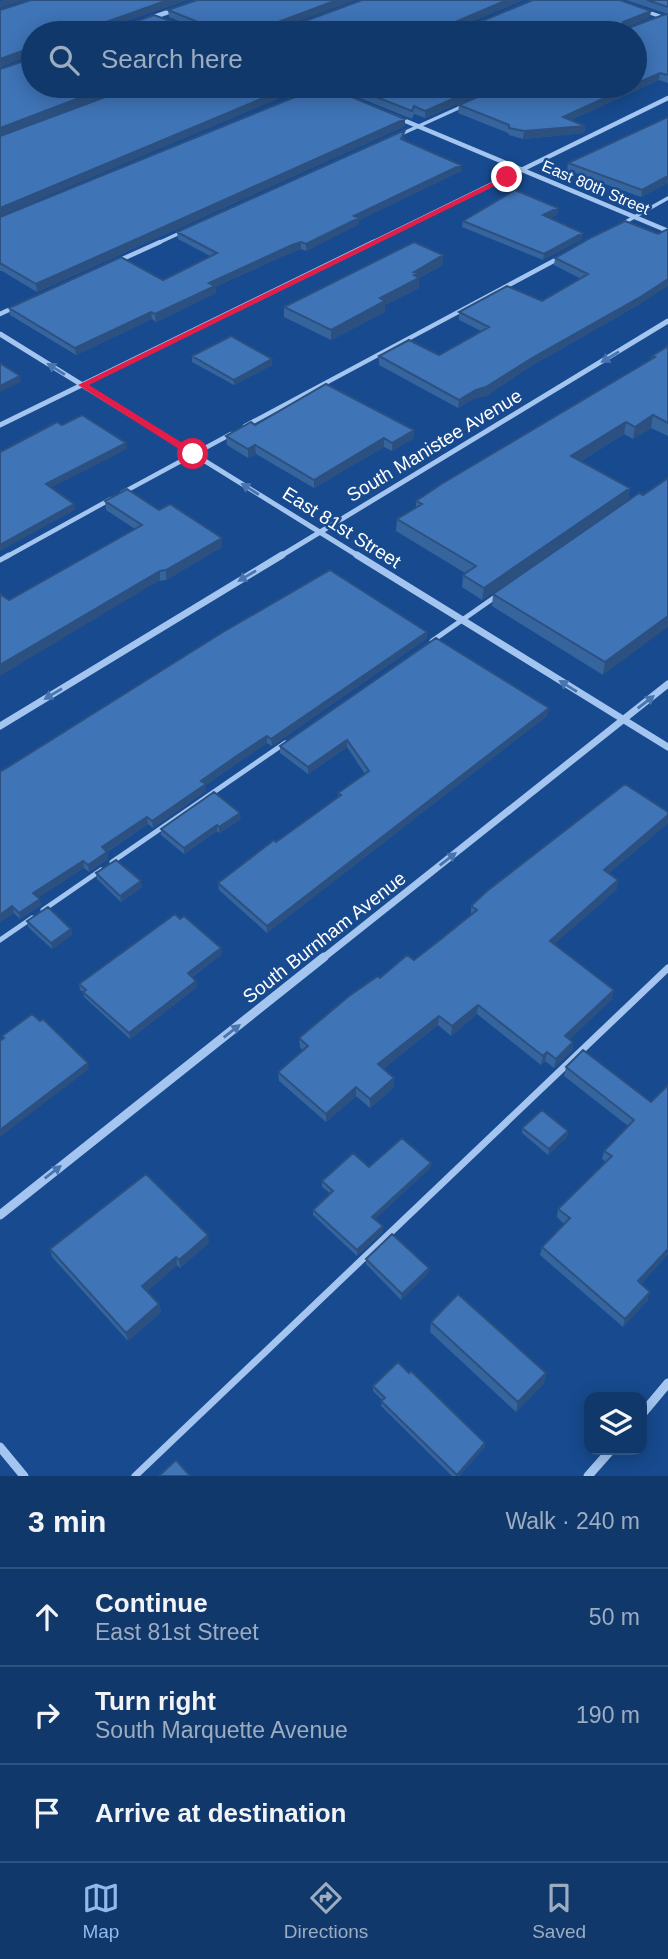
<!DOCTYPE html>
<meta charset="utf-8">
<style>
:root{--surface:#11386a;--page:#1a3f70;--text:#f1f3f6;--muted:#9cacc1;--line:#30527e;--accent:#90b9f0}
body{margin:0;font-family:Helvetica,sans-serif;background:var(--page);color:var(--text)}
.controls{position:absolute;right:21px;bottom:21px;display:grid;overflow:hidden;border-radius:14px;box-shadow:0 4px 18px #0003}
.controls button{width:63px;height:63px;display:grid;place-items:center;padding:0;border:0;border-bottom:2px solid var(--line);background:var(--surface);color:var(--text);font:35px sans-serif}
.stop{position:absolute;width:21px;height:21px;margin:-16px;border:5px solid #e11d48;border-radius:50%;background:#fff}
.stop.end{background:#e11d48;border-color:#fff;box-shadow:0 2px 7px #0008}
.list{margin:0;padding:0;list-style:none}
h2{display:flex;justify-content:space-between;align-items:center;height:91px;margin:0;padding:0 28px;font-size:30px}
h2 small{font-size:23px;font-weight:400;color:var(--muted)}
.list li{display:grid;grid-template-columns:46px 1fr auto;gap:21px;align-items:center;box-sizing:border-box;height:98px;padding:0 28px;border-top:2px solid var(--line)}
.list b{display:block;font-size:26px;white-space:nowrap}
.list p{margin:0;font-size:23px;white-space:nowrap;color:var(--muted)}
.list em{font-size:23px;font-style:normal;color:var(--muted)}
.icon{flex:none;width:38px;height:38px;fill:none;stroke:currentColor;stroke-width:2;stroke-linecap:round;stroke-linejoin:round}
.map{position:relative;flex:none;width:668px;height:1476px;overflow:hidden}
.search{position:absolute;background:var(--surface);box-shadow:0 4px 18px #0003;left:21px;right:21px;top:21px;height:77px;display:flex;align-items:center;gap:18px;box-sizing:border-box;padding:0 24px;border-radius:38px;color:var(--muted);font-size:26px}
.sheet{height:385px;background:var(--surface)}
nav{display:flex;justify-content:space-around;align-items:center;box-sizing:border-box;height:98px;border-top:2px solid var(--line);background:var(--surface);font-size:19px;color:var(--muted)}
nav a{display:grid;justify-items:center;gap:4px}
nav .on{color:var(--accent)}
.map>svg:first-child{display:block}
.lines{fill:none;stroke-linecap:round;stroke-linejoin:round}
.lane-far3{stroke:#a3c5ef;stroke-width:3.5}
.lane-far2{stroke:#a3c5ef;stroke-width:4.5}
.lane-far1{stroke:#a3c5ef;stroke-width:5}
.lane{stroke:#a3c5ef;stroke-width:7}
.street-far3{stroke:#a3c5ef;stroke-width:4.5}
.street-far2{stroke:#a3c5ef;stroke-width:5}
.street-far1{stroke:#a3c5ef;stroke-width:7}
.street{stroke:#a3c5ef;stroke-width:9}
.wall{fill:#36649d}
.shaded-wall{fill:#2c5180}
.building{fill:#3f74b7;stroke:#2c5180;stroke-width:2}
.oneway{fill:#4875b0}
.route{fill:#e11d48}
.labels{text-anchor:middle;stroke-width:5;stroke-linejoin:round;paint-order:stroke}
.far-street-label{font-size:16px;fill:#fff;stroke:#174a8e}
.street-label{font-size:19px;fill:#fff;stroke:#174a8e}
</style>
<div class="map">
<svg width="668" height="1476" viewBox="0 0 668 1476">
<rect width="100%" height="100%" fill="#174a8e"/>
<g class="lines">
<path class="lane-far3" d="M645,11L668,19
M399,135L463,106
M622,224L668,198
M156,244L182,232"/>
<path class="lane-far2" d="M118,261L160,242
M0,314L13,308
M245,426L561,257
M122,493L231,434
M6,557L111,499"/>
<path class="lane-far1" d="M0,560L9,555
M432,641L498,595
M112,862L285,743
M43,910L101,870
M0,940L32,918"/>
<path class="lane" d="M135,1476L668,968"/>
<path class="street-far3" d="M148,19L177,9
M396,117L668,231
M370,244L668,98"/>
<path class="street-far2" d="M0,334L360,557
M0,425L374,242
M279,557L668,321"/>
<path class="street-far1" d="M357,555L668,747
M0,726L282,555
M322,959L668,684"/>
<path class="street" d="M0,1215L324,957
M642,1414L668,1383
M0,1447L24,1476
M588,1476L611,1450"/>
</g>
<path class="wall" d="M31,0H187L106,28V30L109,31H197L198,29L169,17L168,10L281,30L362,0H523L454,29L458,31L650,17L622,29L623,30L668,14V83L659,80L571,120L585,126L584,133L523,139L509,135L508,133L458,113L459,105L635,86L33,33V56L31,55L0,67V10Z
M626,0H668V14Z
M330,86H499L425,118L414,114L412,119Z
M668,117V183L641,197L567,170L568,163Z
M405,126L37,292L2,271H0V217Z
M404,137L403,139L461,165V171L359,220V224L306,251L301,249L292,252L215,287L216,293L156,322L152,319L76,355L10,315L9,308L163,280L210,256L178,239L177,232Z
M558,208V214L550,218L582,239L543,260L462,227L463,221Z
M658,234L640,304L531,366L486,396L475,398L458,408L379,365V356L439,355L481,331L459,320V312L542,301L581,279L554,265L555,258Z
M443,265L419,278V288L385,305V312L331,340L284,317V307Z
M668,346V436L651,428L633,439L624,434L581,461L630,488L628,500L482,600L462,587L463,575L465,573L396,531L397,519L416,508V501L651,359L652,356Z
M192,356L272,359V365L234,385L192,362Z
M255,425L414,438L392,451L384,447L314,488L256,454L248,458L227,445L226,436Z
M643,495L603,675L492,606L493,594Z
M105,501L159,510L222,538V547L166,580L9,600L135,529L106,510Z
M427,632L426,639L272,746L267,743L239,762L206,785V791L153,828L148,824L107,852L108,859L89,872L84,868L38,897L41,905L20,919L14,913L0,922V772Z
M548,715L267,933L219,890L218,883L338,797V793L365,774L347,747L308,774L280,753V746Z
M241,819L219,833L217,831L184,854L161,835V829Z
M668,823L609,873L617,889L554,944L612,999L570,1039L573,1042L572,1051L554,1068L545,1061L541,1065L477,1014L451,1036L438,1025L383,1069L394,1087L370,1108L356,1096L326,1122L279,1081L278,1072L303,1051L300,1047L299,1038L380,978L414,960L471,915V906Z
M96,873L142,887L121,902L97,879Z
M27,921L71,929L72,935L52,949L28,927Z
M222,954L192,977L196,981L197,987L130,1039L84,997L83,992L80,990L79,984Z
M566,1067L651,1102L668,1254L641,1284L648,1300L623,1327L540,1255L542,1247L564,1224L557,1217L558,1209L606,1162L602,1159L604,1151L628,1126L564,1076Z
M522,1128L568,1131L567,1137L548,1155L522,1133Z
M431,1163L430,1168L375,1219L383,1232L357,1256L313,1215V1210L330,1193L322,1187V1181L369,1167Z
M209,1243L180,1268L177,1265L147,1291L159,1304L161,1312L128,1341L52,1257L50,1249Z
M366,1259L429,1268L428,1273L401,1300L366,1264Z
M431,1322L546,1373L544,1383L516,1412L430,1332Z
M409,1373L485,1443V1447L459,1476H452L381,1406L382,1400L373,1391V1386Z"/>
<path class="shaded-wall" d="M4,0H25L0,8V1Z
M168,0H187L106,28L105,33L104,29L106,22Z
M337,0H356L278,29L276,28L278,22Z
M507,0H523L454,29L452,27L455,22Z
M651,11L650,17L622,29L621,26L623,22Z
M30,48L31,55L0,67V59Z
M660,73L659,80L562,124L563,117L631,86H635V84Z
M111,86H130L0,136V128Z
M292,86H309L0,216V208Z
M483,86H499L425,118V111Z
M405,119V126L37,292L36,284Z
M585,126L584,133L523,139L524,131Z
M461,165V171L359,220V224L306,251V244L354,216Z
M668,176V183L641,197L642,190Z
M558,208V214L543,222V215Z
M583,233L582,239L543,260L544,254Z
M301,242V249L258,267L215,287L216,293L156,322L155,314L209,283L258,260Z
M443,255V265L419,278V288L385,305V312L331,340V330L380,298L414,272Z
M668,279V286L640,304L531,366L486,396L475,398L458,408L459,400Z
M151,312L152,319L76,355L75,348Z
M272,359V365L234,385V380Z
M20,376L21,382L0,392V386Z
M653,415L651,428L633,439L635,427Z
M626,422L624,434L569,468L571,456Z
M414,430V438L392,451V443Z
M384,438V447L314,488V480Z
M126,443L127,449L47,490L46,484Z
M255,445L256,454L248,458V449Z
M630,488L628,500L482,600L484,588Z
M74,504L75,510L0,551V545Z
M222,538V547L166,580V570Z
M160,571V580L0,676V665Z
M668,616V627L603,675L605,662Z
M427,632L426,639L272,746L271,739Z
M549,708L548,715L267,933V926Z
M267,736V743L206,785V791L153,828L152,821L201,781Z
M347,740V747L308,774V767Z
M240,813L241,819L219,833V827Z
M668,815V823L602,879L604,870Z
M147,817L148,824L103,854L102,847Z
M217,825V831L184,854V848Z
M107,852L108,859L89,872L88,865Z
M83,861L84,868L35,900L33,893Z
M618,880L617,889L548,950L550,941Z
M141,881L142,887L121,902L120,896Z
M40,899L41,905L20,919L19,913Z
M12,906L14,913L0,922V915Z
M71,929L72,935L52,949L51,943Z
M221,948L222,954L188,979V973Z
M196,981L197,987L130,1039L129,1033Z
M614,990L612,999L564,1045L565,1036Z
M478,1005L477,1014L451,1036L452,1026Z
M439,1016L438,1025L378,1073V1064Z
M573,1042L572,1051L554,1068L556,1059Z
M547,1052L545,1061L541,1065L543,1056Z
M88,1063L89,1069L0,1137V1130Z
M394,1078V1087L370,1108V1099Z
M356,1087V1096L326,1122V1114Z
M568,1131L567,1137L548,1155L549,1149Z
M431,1163L430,1168L372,1222V1217Z
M383,1226V1232L357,1256V1250Z
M208,1235L209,1243L180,1268L179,1260Z
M668,1249V1254L636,1289L638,1281Z
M176,1257L177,1265L144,1294L142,1286Z
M429,1268L428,1273L401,1300L402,1294Z
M650,1292L648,1300L623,1327L625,1319Z
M159,1304L161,1312L128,1341L126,1333Z
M546,1373L544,1383L516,1412L518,1402Z
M485,1443V1447L459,1476H456Z"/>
<path class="building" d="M31,0H168L106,22L104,29L109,31L154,15L197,31L200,26L198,22L168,10L197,0H337L278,22L276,28L281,30L362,0H507L455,22L452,27L458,31L533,0H620L651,11L623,22L621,26L623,30L663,15L668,14V75L660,73L635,84V33H33V50L30,48L0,59V10Z
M647,0H668V7Z
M33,58V86H111L0,128V69Z
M135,86H292L0,208V136Z
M322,86H325L405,119L36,284L0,263V217Z
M348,86H483L425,111L414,106L412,111Z
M503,86H631L563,117L585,126L524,131L509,128V125L459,105Z
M668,117V176L642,190L568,163Z
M405,130L401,139L461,165L354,216L359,218L306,244L301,242L292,245L209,283L215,286L155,314L151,312L75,348L9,308L121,257L163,280L217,253L177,232Z
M515,190L558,208L543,215L583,233L544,254L463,221Z
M625,221L658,234L668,229V279L642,296L532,358L486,387L476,390L459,400L379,356L409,340L439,355L489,327L459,312L507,286L542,301L588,274L555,258L592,237Z
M414,242L443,255L414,272L418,273L414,275L419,278L380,298L385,301L331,330L284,307Z
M231,336L272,359L234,380L192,356Z
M668,346V423L653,415L635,427L626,422L571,456L630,488L484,588L463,575L476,566L397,519L422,504L416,501L443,483L655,357L652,356Z
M0,363L20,376L0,386Z
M326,384L414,430L392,443L384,438L314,480L255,445L248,449L226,436L251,422L255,425Z
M82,415L126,443L46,484L74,504L0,545V452L57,422L62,425Z
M668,478V616L605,662L493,594L639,493L643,495Z
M127,489L159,510L170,504L222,538L166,570L160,571L0,665V594L9,600L142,525L105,501Z
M330,570L427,632L271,739L267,736L238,755L201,781L206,784L152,821L147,817L102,847L107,852L88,865L83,861L33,893L40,899L19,913L12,906L0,915V772L223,632Z
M436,638L549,708L267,926L218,883L274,840L276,842L341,795L338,793L369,771L347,740L308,767L280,746Z
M625,784L668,812V815L604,870L618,880L550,941L614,990L565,1036L573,1042L556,1059L547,1052L543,1056L478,1005L452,1026L439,1016L378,1064L394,1078L370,1099L356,1087L326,1114L278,1072L308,1046L299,1038L349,996L378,976L380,978L407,955L414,960L441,939L477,910L471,906L487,891Z
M214,792L240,813L219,827L217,825L184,848L161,829Z
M116,860L141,881L120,896L96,873Z
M48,907L71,929L51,943L27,921Z
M175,914L180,919L184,916L221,948L188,973L196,981L129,1033L83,992L86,990L79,984Z
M32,1014L40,1021L43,1019L88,1063L0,1130V1041L4,1038L2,1036Z
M583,1050L651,1102L668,1085V1249L638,1281L650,1292L625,1319L542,1247L570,1218L558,1209L612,1156L604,1151L634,1120L566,1067Z
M542,1110L568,1131L549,1149L522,1128Z
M402,1138L431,1163L372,1217L383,1226L357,1250L313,1210L333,1191L322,1181L353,1153L369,1167Z
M146,1174L208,1235L179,1260L176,1257L142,1286L159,1304L126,1333L50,1249Z
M392,1234L429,1268L402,1294L366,1259Z
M458,1294L546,1373L518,1402L431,1322Z
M398,1362L409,1373L411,1371L485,1443L457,1475L381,1401L385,1398L373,1386Z
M176,1460L190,1476H159Z"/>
<defs><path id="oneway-solid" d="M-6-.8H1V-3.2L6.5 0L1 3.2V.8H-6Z" transform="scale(1.75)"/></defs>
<g class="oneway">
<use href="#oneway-solid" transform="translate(610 357) rotate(149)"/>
<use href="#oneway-solid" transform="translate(56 369) rotate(-148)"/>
<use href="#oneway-solid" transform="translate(250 489) rotate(-148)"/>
<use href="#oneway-solid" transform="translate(247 576) rotate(149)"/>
<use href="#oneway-solid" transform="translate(568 686) rotate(-148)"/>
<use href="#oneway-solid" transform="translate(53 694) rotate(149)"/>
<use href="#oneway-solid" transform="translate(646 702) rotate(-38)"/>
<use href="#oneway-solid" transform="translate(448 859) rotate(-38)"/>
<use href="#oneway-solid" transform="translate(232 1031) rotate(-38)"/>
<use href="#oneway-solid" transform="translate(53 1172) rotate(-38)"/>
</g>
<path class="route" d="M507,175L509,179L89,385L197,452V456H190L78,385Z"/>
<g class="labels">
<g class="far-street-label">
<text transform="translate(596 187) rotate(23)" y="6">East 80th Street</text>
</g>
<g class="street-label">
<text transform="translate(434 445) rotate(-31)" y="7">South Manistee Avenue</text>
<text transform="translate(342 527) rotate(32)" y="7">East 81st Street</text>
<text transform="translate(324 937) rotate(-38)" y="7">South Burnham Avenue</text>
</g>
</g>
</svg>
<div class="controls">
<button><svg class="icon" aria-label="layers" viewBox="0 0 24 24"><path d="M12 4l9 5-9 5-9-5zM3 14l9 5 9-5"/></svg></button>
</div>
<div class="stop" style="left:193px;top:454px"></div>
<div class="stop end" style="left:507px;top:177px"></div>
<div class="search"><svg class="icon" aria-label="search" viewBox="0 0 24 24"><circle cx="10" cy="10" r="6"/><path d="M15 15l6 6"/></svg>Search here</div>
</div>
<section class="sheet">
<h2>3 min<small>Walk · 240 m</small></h2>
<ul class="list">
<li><svg class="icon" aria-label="ahead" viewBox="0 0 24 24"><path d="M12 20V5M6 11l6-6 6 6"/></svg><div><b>Continue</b><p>East 81st Street</p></div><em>50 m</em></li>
<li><svg class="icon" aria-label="right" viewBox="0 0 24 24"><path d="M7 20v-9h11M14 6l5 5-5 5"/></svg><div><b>Turn right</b><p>South Marquette Avenue</p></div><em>190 m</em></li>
<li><svg class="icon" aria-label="arrive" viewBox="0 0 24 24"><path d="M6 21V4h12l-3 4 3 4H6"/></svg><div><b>Arrive at destination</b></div></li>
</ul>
</section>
<nav>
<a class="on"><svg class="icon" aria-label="map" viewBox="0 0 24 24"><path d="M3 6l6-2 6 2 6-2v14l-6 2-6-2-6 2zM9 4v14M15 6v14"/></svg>Map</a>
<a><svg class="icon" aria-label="directions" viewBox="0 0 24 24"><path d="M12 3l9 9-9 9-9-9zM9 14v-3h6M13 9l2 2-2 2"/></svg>Directions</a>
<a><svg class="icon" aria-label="saved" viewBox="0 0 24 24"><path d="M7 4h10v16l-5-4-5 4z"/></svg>Saved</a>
</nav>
